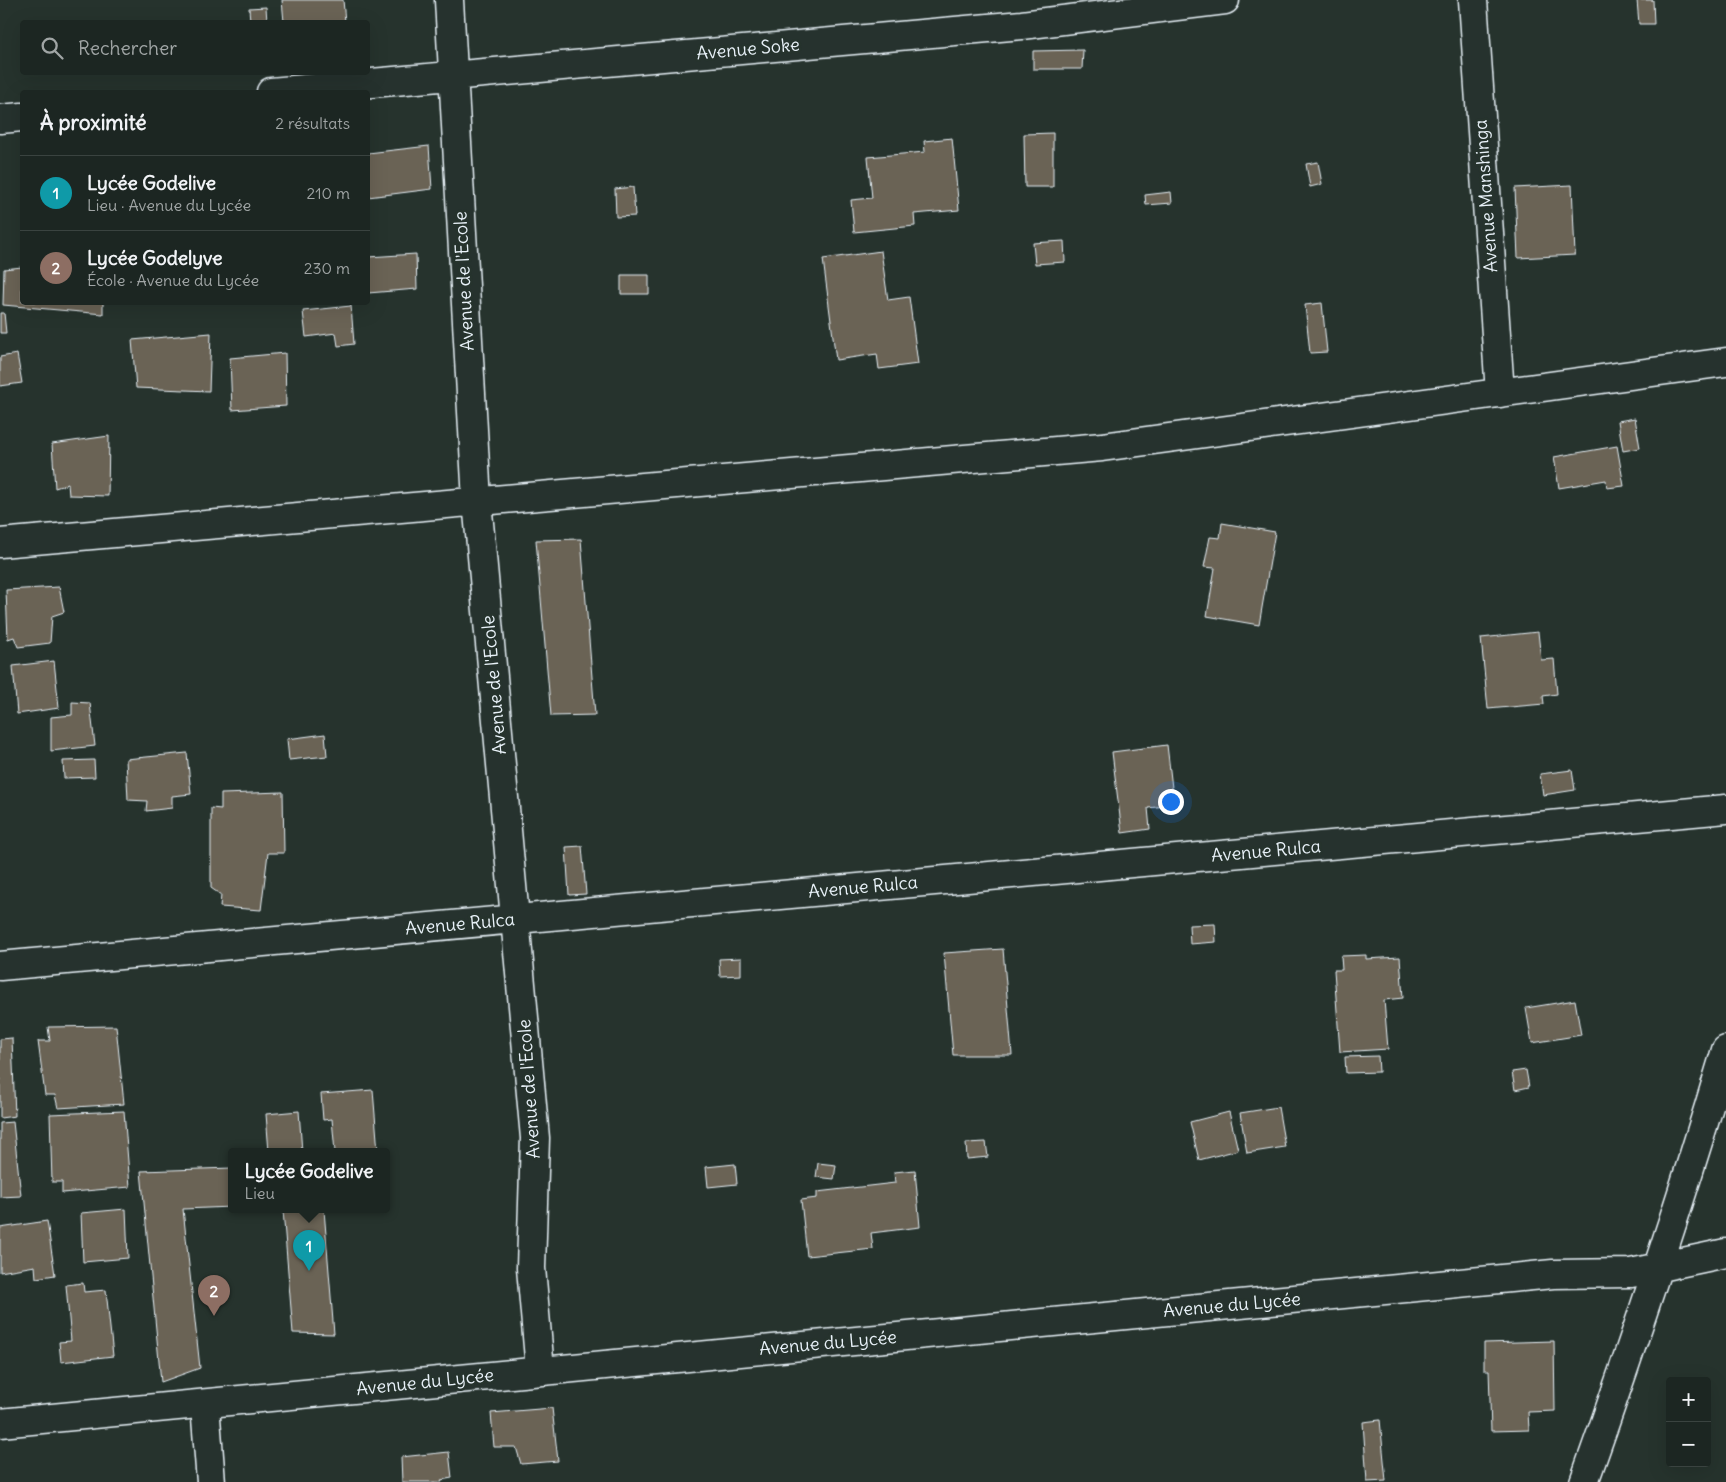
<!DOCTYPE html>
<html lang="fr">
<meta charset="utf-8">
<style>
:root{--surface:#1c2622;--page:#29322f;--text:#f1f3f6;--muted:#a0a5a5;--line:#3a4340;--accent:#db2777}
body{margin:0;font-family:Delius,sans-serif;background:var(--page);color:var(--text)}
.controls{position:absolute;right:15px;bottom:15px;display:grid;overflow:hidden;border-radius:5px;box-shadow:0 5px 20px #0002}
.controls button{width:45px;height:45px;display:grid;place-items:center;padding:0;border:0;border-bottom:1px solid var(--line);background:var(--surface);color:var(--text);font:25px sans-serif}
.you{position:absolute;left:1170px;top:801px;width:18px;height:18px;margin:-12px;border:4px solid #fff;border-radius:50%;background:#1a73e8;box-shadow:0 0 0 8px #1a73e833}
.badge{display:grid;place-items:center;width:32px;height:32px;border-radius:50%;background:var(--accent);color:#fff;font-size:16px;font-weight:700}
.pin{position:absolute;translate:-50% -41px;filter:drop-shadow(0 1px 2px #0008)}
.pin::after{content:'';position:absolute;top:26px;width:18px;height:15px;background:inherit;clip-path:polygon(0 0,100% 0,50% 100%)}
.popup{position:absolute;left:228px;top:1148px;width:162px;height:65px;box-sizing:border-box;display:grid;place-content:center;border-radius:5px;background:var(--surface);filter:drop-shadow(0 1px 4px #0005);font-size:16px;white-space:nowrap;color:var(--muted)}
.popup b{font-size:19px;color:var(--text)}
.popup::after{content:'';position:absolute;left:50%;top:100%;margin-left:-10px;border:10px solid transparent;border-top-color:var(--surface)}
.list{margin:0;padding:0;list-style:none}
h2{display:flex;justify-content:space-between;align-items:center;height:65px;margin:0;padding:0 20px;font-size:21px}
h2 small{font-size:16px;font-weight:400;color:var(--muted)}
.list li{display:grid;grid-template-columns:32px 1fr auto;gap:15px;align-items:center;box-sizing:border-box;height:75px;padding:0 20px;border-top:1px solid var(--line)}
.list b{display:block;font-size:19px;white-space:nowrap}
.list p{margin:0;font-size:16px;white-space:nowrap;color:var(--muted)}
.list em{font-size:16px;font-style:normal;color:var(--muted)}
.icon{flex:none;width:28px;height:28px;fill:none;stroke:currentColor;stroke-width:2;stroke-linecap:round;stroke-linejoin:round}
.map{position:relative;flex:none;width:1726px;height:1482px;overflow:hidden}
.search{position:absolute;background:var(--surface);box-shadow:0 5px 20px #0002;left:20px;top:20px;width:350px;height:55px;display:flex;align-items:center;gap:12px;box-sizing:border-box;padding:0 18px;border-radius:5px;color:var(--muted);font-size:19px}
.panel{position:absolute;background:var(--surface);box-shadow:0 5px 20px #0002;left:20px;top:90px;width:350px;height:215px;border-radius:5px}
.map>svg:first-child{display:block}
.building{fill:#6b6354;stroke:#e8f1f8}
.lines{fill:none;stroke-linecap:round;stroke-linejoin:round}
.minor-casing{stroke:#e8f1f8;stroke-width:31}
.minor{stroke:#26332d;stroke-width:28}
.labels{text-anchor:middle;stroke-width:5;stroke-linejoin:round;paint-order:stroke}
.street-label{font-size:18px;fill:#e8f1f8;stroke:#26332d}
</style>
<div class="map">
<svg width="1726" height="1482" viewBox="0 0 1726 1482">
<rect width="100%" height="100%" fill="#26332d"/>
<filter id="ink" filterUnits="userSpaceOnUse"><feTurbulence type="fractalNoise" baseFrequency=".02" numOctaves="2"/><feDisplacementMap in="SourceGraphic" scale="10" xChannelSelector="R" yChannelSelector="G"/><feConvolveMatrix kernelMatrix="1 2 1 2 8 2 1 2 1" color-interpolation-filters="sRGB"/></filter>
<g filter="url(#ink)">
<path class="building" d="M282,0H343L345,22H284Z
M1637,0H1653L1654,24H1639Z
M266,7L267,22H250L249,8Z
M1083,50L1082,69H1033V51Z
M1053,133V187H1025L1024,134Z
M952,138L959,210L914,214L915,226L854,232L851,200L872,198L868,157L925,152L924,141Z
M429,146L432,189L368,197V153Z
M1318,162L1322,184L1310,187L1306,164Z
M1572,185L1575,255L1518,258L1515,188Z
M633,187L635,216L616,217L615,189Z
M1171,192L1172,203L1146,205L1145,195Z
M1064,241L1065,262L1035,264L1033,243Z
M881,251L888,300L909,297L918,364L879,369L877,354L836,360L823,259Z
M416,254L417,289L368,293V257Z
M22,267V302H103V314L3,305L4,269Z
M621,275H649V294H621Z
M1322,303L1327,352L1310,353L1305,305Z
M351,306L354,344L338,346L336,333L306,337L303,311Z
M0,313H4L6,333H0Z
M211,333L209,391L136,388L132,340Z
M285,353L286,406L232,410L230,358Z
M17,354L22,383L0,386V357Z
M1635,418L1640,448L1623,451L1618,421Z
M109,436L108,496L69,495L68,484L55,488L52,444Z
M1617,446L1624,486L1607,488L1606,480L1559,488L1554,457Z
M1222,523L1275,532L1259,625L1207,616L1215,568L1204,567L1210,537L1220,538Z
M581,539L595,715L551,716L536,540Z
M59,587L64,612L52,616L50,643L18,647L14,637L8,639L6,590Z
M1538,632L1541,660L1554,659L1557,694L1543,696L1544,704L1488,709L1481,638Z
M54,661L59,708L17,714L13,666Z
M72,702L90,703L95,746L51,751V717L72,715Z
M325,734L327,756L289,760L287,739Z
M1167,745L1174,805L1148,808L1150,829L1122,833L1112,752Z
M187,753L191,794L172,796V808L146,811L147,801L128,800L126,759Z
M94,760L95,777L64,778L63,761Z
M1572,770L1575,790L1543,795L1540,774Z
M283,792L284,853H268L261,910L220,907L221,895L211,888V808L221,809V794Z
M582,846L586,894L569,895L566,847Z
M1215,924L1216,942L1190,944L1189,925Z
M1003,949L1012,1055H953L944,953Z
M1366,955V959L1400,957L1403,998L1384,1000L1388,1049L1340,1052L1334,970H1342L1341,956Z
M741,958V975L720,976L719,959Z
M1575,1000L1581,1035L1532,1043L1526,1008Z
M116,1026L124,1104L58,1108L55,1095H45L38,1041H50L48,1027Z
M12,1038L15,1116L0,1118V1039Z
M1378,1056L1379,1072L1346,1073L1345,1057Z
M1526,1070L1529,1087L1515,1090L1512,1072Z
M373,1090L378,1152H335L332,1119L323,1120L321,1094Z
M1278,1107L1285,1147L1247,1153L1240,1113Z
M124,1111L130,1187L62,1193V1182H52L50,1114Z
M299,1111L302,1152H269L266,1114Z
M1229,1112L1238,1150L1199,1160L1190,1122Z
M13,1122L21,1196L0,1197V1123Z
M986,1142L988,1157L967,1159L966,1143Z
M818,1163L836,1165L834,1179L816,1177Z
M735,1164L737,1184L708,1187L706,1167Z
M232,1168V1207L183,1209L200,1368L161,1382L141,1171Z
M915,1170L920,1227L871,1233L873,1249L807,1256L801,1200L817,1198V1192L895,1183L894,1172Z
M126,1209L128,1258L83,1262L81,1213Z
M283,1210H324L334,1334L293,1333Z
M47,1221L55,1275L36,1278L35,1266L0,1272V1228Z
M83,1283L84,1292L106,1290L113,1356L61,1362L59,1342L71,1341L66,1285Z
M1554,1341L1555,1411L1528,1412L1529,1430L1491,1431L1489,1370H1484V1343Z
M552,1408L558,1461L521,1464L516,1447H494L491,1413Z
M1380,1420L1386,1481L1367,1482L1363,1422Z
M449,1452L452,1478L441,1480L442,1482H402L401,1457Z"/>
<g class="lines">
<defs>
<path id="minor" d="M449,0L477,501L535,1138L531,1268L540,1370
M1473,0L1500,393
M271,92L1022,25L1225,0
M0,119L22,117
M0,543L1102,447L1726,362
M0,966L1726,809
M205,1405L211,1482
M0,1423L1553,1274L1631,1273L1726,1253
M1584,1482C1635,1339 1683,1195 1726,1050"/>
</defs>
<use href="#minor" class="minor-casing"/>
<use href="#minor" class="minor"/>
</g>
</g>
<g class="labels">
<g class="street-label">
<text transform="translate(748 49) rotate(-5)" y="6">Avenue Soke</text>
<text transform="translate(1486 196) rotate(-94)" y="6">Avenue Manshinga</text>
<text transform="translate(464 281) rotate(-93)" y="6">Avenue de l'Ecole</text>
<text transform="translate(494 685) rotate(-95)" y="6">Avenue de l'Ecole</text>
<text transform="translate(1266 851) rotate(-5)" y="6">Avenue Rulca</text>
<text transform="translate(863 887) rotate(-5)" y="6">Avenue Rulca</text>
<text transform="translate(460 924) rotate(-5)" y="6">Avenue Rulca</text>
<text transform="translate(529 1089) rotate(-94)" y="6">Avenue de l'Ecole</text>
<text transform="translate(1232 1305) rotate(-5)" y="6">Avenue du Lycée</text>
<text transform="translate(828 1343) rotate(-5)" y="6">Avenue du Lycée</text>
<text transform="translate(425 1382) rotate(-6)" y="6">Avenue du Lycée</text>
</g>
</g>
</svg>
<div class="controls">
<button>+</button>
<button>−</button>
</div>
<div class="you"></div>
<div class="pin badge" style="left:309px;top:1271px;background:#0f9aa8">1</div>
<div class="popup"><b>Lycée Godelive</b>Lieu</div>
<div class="pin badge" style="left:214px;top:1316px;background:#8d6e63">2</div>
<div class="search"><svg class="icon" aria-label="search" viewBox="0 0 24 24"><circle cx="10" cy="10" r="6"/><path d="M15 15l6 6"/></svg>Rechercher</div>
<section class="panel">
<h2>À proximité<small>2 résultats</small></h2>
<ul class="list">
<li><span class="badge" style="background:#0f9aa8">1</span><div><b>Lycée Godelive</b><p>Lieu · Avenue du Lycée</p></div><em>210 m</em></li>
<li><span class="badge" style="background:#8d6e63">2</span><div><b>Lycée Godelyve</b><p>École · Avenue du Lycée</p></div><em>230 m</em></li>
</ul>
</section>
</div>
